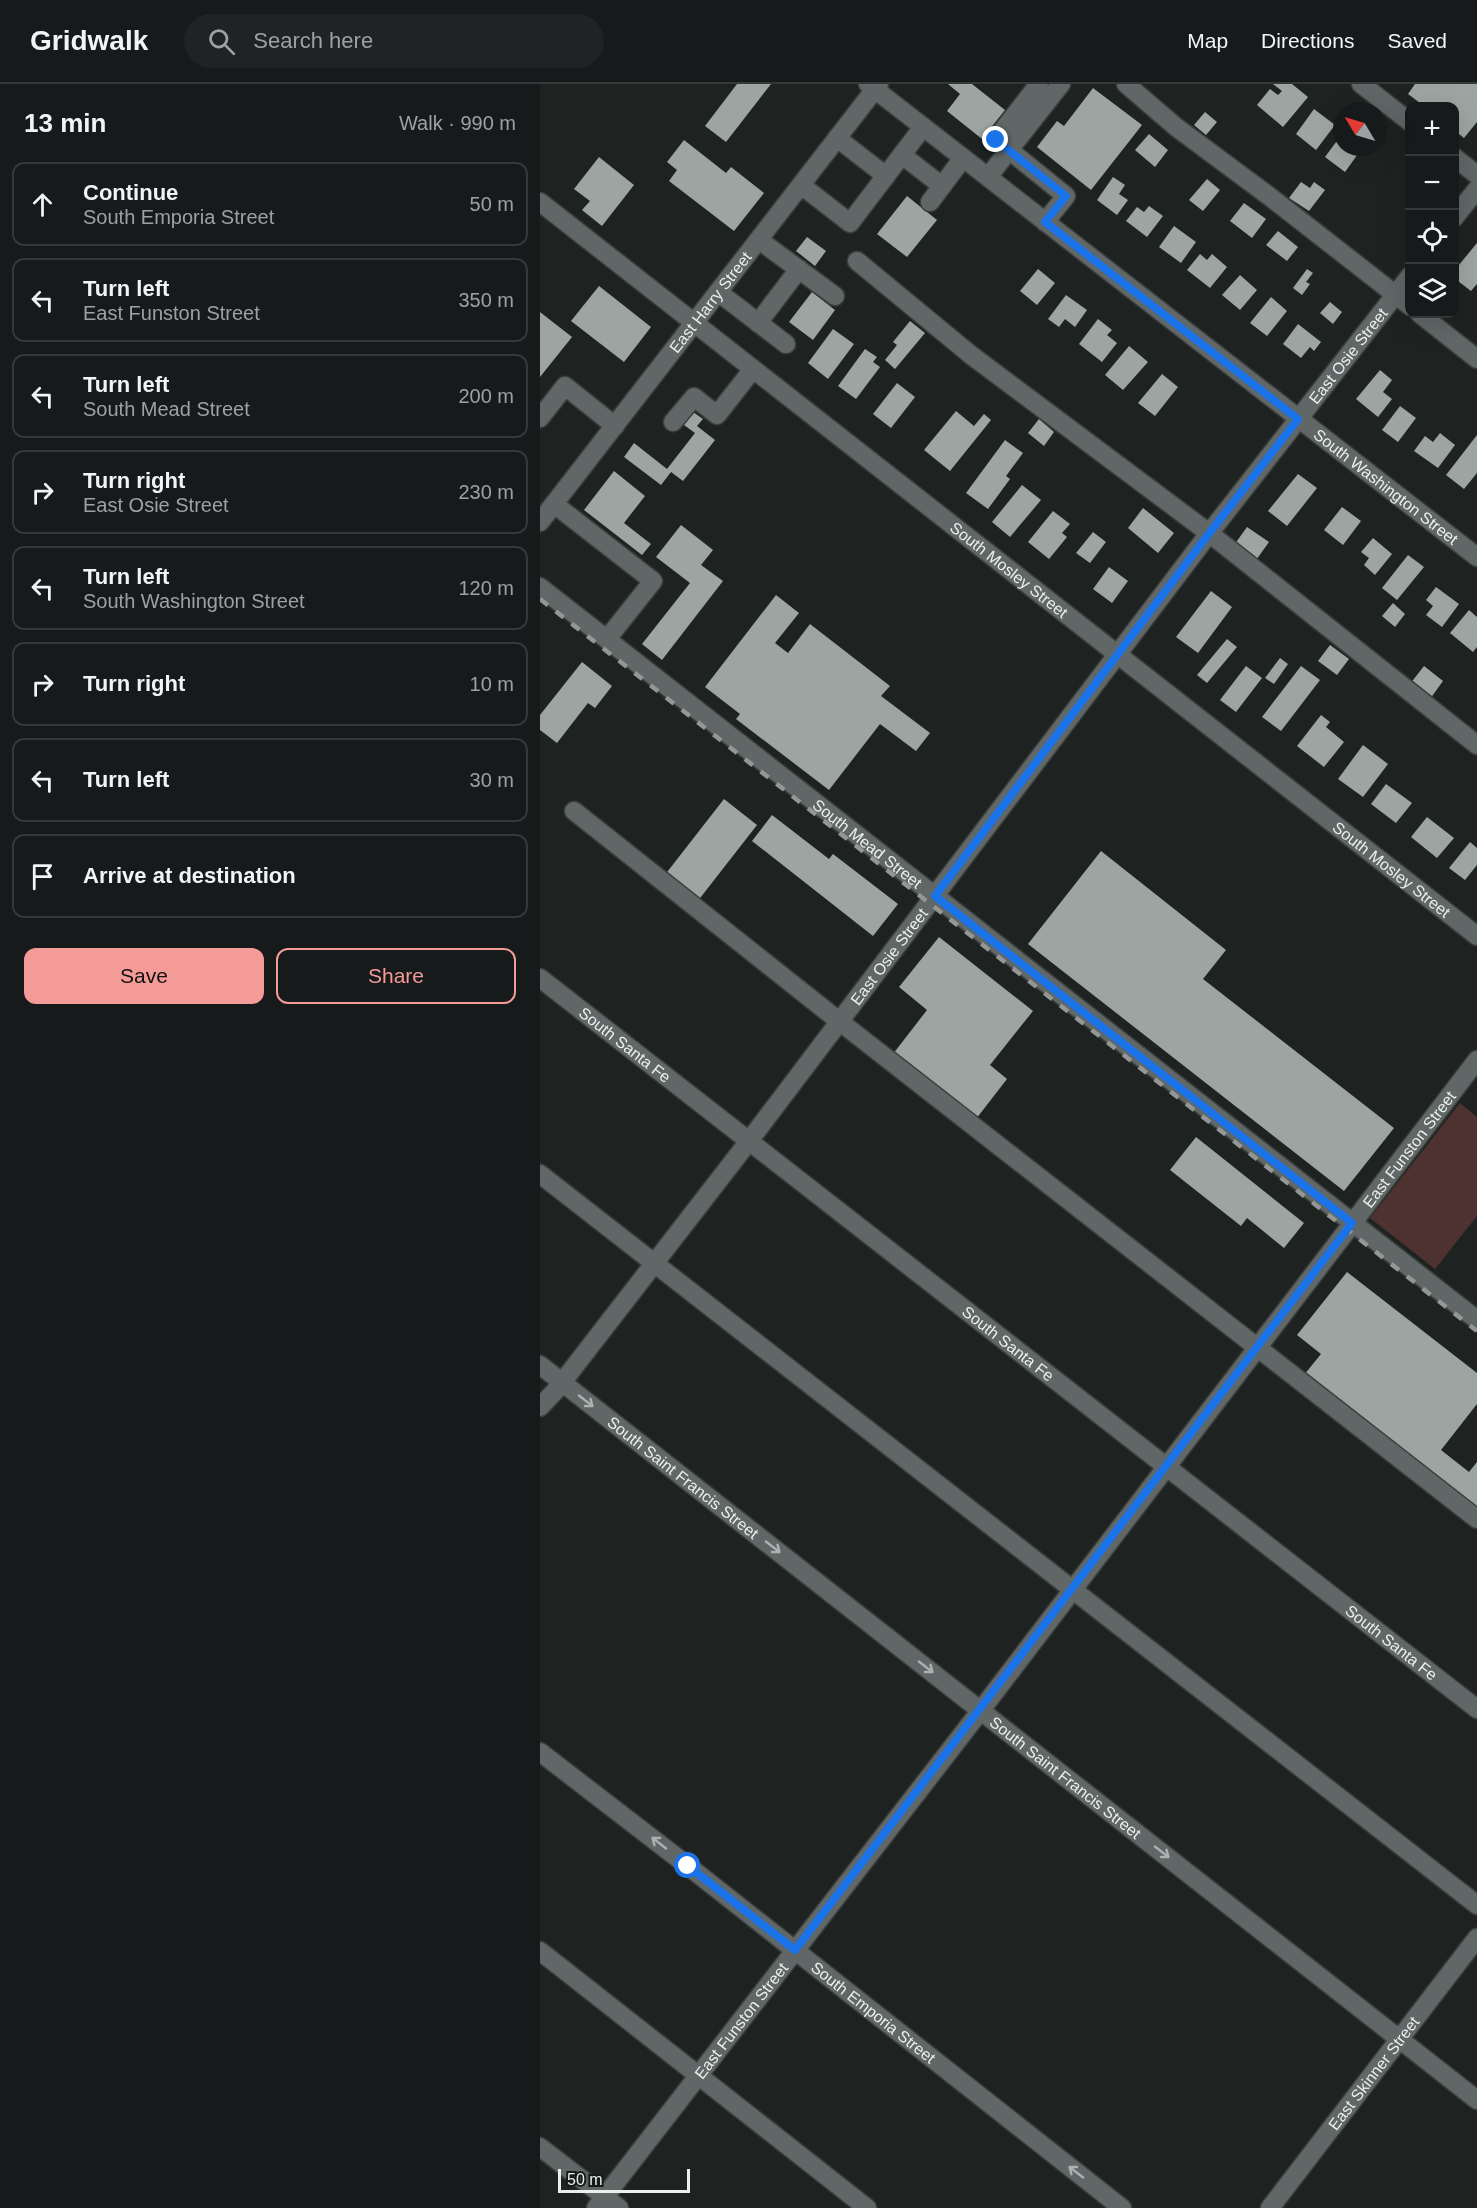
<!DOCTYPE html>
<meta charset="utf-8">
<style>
:root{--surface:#161a1a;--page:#1f2323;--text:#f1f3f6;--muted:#9ea1a2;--line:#353839;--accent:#f59b97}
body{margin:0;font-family:Arial,sans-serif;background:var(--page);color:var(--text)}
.controls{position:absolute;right:18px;top:18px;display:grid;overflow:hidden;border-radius:12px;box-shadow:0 6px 24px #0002}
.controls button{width:54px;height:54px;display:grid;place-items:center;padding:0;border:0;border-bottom:2px solid var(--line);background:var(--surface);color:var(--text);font:30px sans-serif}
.compass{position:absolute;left:793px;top:18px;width:54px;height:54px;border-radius:50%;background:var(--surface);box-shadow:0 6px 24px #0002;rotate:308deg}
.scale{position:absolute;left:18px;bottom:15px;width:132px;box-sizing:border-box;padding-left:6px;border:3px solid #ebefee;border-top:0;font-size:16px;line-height:21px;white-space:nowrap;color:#ebefee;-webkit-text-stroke:4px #141a19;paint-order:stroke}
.stop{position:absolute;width:18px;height:18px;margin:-14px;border:4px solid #1a73e8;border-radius:50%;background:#fff}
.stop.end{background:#1a73e8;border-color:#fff;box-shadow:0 2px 6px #0008}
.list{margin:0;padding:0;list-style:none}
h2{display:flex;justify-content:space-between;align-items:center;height:78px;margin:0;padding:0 24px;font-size:26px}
h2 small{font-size:20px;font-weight:400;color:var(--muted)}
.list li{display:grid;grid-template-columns:39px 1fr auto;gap:18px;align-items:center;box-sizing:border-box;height:84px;margin:0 12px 12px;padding:0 12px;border:2px solid var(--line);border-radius:12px}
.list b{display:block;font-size:22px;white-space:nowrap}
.list p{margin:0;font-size:20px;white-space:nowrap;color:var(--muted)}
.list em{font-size:20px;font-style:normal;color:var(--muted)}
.actions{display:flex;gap:12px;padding:18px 24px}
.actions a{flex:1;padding:14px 0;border:2px solid var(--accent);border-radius:12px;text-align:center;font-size:21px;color:var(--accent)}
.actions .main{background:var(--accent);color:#111}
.icon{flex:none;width:33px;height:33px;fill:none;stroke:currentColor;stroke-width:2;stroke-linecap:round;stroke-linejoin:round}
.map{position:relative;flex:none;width:937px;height:2124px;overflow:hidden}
header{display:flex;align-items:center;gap:36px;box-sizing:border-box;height:84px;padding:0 30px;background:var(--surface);border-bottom:2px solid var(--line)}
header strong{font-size:28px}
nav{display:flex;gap:33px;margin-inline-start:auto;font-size:21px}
.search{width:420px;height:54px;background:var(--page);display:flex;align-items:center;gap:15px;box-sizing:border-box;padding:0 21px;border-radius:33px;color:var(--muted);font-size:22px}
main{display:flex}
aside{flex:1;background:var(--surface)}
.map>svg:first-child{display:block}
.green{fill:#4d3230}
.building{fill:#9da5a3}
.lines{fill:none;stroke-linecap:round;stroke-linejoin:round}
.minor-casing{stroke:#3a3f3e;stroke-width:21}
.minor{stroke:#606766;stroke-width:18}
.rail{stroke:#939796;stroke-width:4.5;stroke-dasharray:10 10;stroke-linecap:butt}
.oneway{stroke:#acb2b1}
.route{stroke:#1a73e8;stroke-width:8}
.labels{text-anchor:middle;stroke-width:6;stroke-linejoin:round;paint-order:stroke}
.street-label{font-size:16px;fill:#ebefee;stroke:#141a19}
</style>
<header>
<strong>Gridwalk</strong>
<div class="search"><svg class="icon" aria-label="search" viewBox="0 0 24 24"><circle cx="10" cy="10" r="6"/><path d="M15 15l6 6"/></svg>Search here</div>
<nav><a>Map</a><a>Directions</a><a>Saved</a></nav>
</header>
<main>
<aside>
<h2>13 min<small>Walk · 990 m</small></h2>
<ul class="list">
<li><svg class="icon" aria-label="ahead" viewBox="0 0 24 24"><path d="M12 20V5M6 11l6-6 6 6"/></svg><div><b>Continue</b><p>South Emporia Street</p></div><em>50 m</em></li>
<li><svg class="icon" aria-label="left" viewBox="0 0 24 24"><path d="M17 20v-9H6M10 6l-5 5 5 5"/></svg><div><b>Turn left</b><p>East Funston Street</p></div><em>350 m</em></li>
<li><svg class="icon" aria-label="left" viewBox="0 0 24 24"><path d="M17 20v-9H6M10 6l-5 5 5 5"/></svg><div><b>Turn left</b><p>South Mead Street</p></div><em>200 m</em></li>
<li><svg class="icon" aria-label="right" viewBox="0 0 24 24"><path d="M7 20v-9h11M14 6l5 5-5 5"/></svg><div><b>Turn right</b><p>East Osie Street</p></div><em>230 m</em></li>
<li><svg class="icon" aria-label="left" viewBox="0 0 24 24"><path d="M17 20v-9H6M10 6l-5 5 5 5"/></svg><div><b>Turn left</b><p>South Washington Street</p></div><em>120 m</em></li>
<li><svg class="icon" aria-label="right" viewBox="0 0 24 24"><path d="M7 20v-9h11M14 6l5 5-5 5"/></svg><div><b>Turn right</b></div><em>10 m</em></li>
<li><svg class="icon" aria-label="left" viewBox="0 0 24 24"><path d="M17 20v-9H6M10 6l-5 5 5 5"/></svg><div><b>Turn left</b></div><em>30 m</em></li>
<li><svg class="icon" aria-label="arrive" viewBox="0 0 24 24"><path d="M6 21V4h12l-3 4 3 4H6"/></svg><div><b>Arrive at destination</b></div></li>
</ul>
<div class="actions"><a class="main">Save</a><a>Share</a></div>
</aside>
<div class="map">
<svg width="937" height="2124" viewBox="0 0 937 2124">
<rect width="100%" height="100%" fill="#1e2322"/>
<path class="green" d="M920,1019L937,1033V1132L895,1185L830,1134Z"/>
<path class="building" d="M197,0H231L186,58L165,42Z
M408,0H432L465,26L442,55L407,27L420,10Z
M733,0H752L768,13L743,43L717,21L730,5L738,11L742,7Z
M875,0H937V38L924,54L914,46V22H884L868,10Z
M553,4L602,41L551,106L497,63L517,37L524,42Z
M774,25L795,41L776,66L756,50Z
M665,28L677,38L666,51L654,41Z
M609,50L628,66L615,83L595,66Z
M802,50V63H823L805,88L785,73Z
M144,56L186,89L191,83L224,109L194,147L129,97L137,86L127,78Z
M59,73L94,101L62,142L42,126L50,117L34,105Z
M573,93L585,101L579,110L588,116L577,131L557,116Z
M667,95L680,106L663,127L649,116Z
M761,98L770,104L774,98L785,106L769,127L749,114Z
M367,112L397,136L367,173L337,150Z
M704,119L726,135L712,154L690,137Z
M609,122L623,132L607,153L586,137L597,123L604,128Z
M634,142L656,158L641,179L619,163Z
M738,147L758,163L747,177L726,161Z
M267,153L286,167L275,182L256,167Z
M937,159V200L931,207L914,194V187Z
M660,170L667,176L672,170L687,183L670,204L647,186Z
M498,185L515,199L497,221L480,207Z
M767,185L773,189L766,198L770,200L762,211L753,204Z
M700,191L717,206L700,226L682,211Z
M59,202L111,243L84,278L31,237Z
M272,208L295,226L273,256L249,238Z
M526,211L547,226L535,243L525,235L519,243L508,235Z
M731,213L747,227L727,252L710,239Z
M790,218L802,228L793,240L780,229Z
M0,228L32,253L0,293Z
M558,235L572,246L567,251L577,259L562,278L539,260Z
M370,237L385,249L355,285L345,276L357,261L353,258Z
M758,240L781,258L774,267L770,263L761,274L743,260Z
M293,245L314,260L288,295L268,279Z
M589,262L608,278L583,306L565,291Z
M325,265L337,273L333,278L340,283L316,315L298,302Z
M840,286L852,296L843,308L852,315L838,333L816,315Z
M622,290L638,303L615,332L598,319Z
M357,299L375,313L351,344L333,330Z
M860,322L876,334L858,358L842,346Z
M416,327L434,342L444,330L451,336L410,387L384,366Z
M153,328L163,335L157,342L175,356L143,397L131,388L121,401L84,373L94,359L127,385L155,349L144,341Z
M499,335L514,348L504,362L488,349Z
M900,349L915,361L898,384L874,367L885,352L893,358Z
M937,351V389L924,405L906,391Z
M465,356L483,369L466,392L470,395L448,425L426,409Z
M74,387L105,412L84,439L111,460L102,471L44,426Z
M758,390L777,404L747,442L728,427Z
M482,401L501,416L470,453L452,438Z
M802,423L821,437L803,461L784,446Z
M603,424L634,449L618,469L588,444Z
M513,427L530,440L522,449L527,453L509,475L488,458Z
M141,441L173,466L161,481L183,497L122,576L102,560L150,499L116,473Z
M707,443L729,458L714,479L692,464Z
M553,448L566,458L550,479L536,469Z
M833,454L852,470L835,491L824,481L829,474L821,468Z
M868,471L884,483L857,516L842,504Z
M569,483L588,497L572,519L553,505Z
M896,503L919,520L902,543L886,531L893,522L886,516Z
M671,507L692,523L658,569L636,553Z
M236,511L259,529L235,559L248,569L270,540L350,602L341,612L390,649L376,667L340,640L289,706L196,635L200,630L165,603Z
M853,519L865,530L855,543L842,532Z
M929,526L937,533V563L933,568L910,549Z
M687,555L697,563L667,599L657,591Z
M790,561L809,575L797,591L778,577Z
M740,574L748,580L734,600L725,594Z
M42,578L72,602L55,624L48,619L17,659L0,646V631Z
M706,582L722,594L696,628L680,616Z
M761,582L780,596L741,647L722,633Z
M884,582L903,597L890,615L870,600Z
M781,631L790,638L786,643L804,658L784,683L757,662Z
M823,661L848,680L823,713L798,695Z
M846,700L872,719L856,739L831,720Z
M184,715L217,741L157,818L124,792Z
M232,731L289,775L293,770L358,820L333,852L212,757Z
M887,733L914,754L897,774L871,753Z
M930,758L937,764V781L925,796L909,784Z
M561,767L686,866L663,895L854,1044L804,1107L488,860Z
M399,853L493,927L450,981L467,995L436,1035L353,970L387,926L359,903Z
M656,1053L764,1139L744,1164L707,1134L701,1142L630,1086Z
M807,1188L937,1289V1320L901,1366L929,1388L937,1378V1427L764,1291L781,1270L757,1251Z"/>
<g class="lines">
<defs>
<g id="minor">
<path id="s1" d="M328,0L937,473"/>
<path d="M586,0L636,43L729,112L870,222"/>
<path d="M821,0L870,38"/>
<path d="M297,54L346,92"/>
<path d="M362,71L402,102"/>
<path d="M914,73L937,91"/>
<path d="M448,93L469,66L456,55L499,0"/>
<path d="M261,101L310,139L383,43"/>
<path id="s2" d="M0,118L937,852"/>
<path d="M390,118L423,74"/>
<path d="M914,134L937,105"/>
<path d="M505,138L526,112L469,66L521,0"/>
<path d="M219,156L295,212"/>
<path d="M317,177L431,271L669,449L937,661"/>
<path d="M178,208L246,260"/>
<path d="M880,230L937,275"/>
<path d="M218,239L259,185"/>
<path d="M0,334L25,302L75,342"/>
<path d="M133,338L154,313L177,331L213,285"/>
<path d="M14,420L113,497L67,555"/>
<path id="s3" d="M0,438L339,0"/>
<path id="s4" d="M0,503L937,1236"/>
<path d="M34,727L299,937L937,1435"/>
<path id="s5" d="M0,894L937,1625"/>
<path d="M0,1090L937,1821"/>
<path id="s6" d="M0,1281L937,2016"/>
<path id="s7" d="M0,1323L17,1305L209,1057L664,456L870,192"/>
<path id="s8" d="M0,1668L148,1782L582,2124"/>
<path d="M0,1867L327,2124"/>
<path d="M0,2063L79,2124"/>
<path id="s9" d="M56,2124L441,1626L937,976"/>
<path id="s10" d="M730,2124L937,1854"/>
</g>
</defs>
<use href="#minor" class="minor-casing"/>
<use href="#minor" class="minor"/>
<path class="rail" d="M0,515L937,1247"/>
</g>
<defs><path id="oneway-shaft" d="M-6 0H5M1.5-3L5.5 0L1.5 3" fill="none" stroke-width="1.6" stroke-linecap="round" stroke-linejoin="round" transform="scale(1.5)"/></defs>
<g class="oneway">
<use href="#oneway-shaft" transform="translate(46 1317) rotate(38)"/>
<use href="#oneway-shaft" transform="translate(233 1463) rotate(38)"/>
<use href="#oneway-shaft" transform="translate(386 1583) rotate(38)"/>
<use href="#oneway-shaft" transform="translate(119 1759) rotate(-142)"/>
<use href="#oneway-shaft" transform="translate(622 1768) rotate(38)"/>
<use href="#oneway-shaft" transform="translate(536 2088) rotate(-142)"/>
</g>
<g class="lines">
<path class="route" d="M148,1782L255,1866L812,1139L395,812L664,456L758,335L505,138L526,112L456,56"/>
</g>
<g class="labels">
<g class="street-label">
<text dy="6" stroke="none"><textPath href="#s3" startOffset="278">East Harry Street</textPath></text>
<text dy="6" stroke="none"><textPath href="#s7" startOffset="1326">East Osie Street</textPath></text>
<text dy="6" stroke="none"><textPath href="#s1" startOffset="656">South Washington Street</textPath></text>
<text dy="6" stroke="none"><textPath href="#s2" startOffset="596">South Mosley Street</textPath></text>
<text dy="6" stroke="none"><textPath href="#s4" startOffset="416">South Mead Street</textPath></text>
<text dy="6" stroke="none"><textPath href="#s2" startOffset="1082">South Mosley Street</textPath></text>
<text dy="6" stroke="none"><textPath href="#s7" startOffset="570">East Osie Street</textPath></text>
<text dy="6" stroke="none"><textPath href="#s5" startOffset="108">South Santa Fe</textPath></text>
<text dy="6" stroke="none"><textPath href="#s9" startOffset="1335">East Funston Street</textPath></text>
<text dy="6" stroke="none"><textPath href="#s5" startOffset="594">South Santa Fe</textPath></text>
<text dy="6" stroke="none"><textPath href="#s6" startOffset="182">South Saint Francis Street</textPath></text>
<text dy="6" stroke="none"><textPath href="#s5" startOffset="1080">South Santa Fe</textPath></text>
<text dy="6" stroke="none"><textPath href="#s6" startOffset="668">South Saint Francis Street</textPath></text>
<text dy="6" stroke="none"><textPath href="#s8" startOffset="423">South Emporia Street</textPath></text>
<text dy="6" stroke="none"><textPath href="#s9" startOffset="237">East Funston Street</textPath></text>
<text dy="6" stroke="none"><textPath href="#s10" startOffset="170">East Skinner Street</textPath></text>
</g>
</g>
</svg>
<div class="controls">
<button>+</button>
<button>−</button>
<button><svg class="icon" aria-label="locate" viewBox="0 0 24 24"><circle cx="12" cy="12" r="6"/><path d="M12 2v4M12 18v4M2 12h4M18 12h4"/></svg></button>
<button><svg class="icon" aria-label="layers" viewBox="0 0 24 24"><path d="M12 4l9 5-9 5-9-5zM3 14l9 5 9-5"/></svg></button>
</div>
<svg class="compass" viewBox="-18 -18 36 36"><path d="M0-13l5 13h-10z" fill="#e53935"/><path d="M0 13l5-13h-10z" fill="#9ea1a2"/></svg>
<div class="scale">50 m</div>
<div class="stop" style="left:148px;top:1782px"></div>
<div class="stop end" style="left:456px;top:56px"></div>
</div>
</main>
